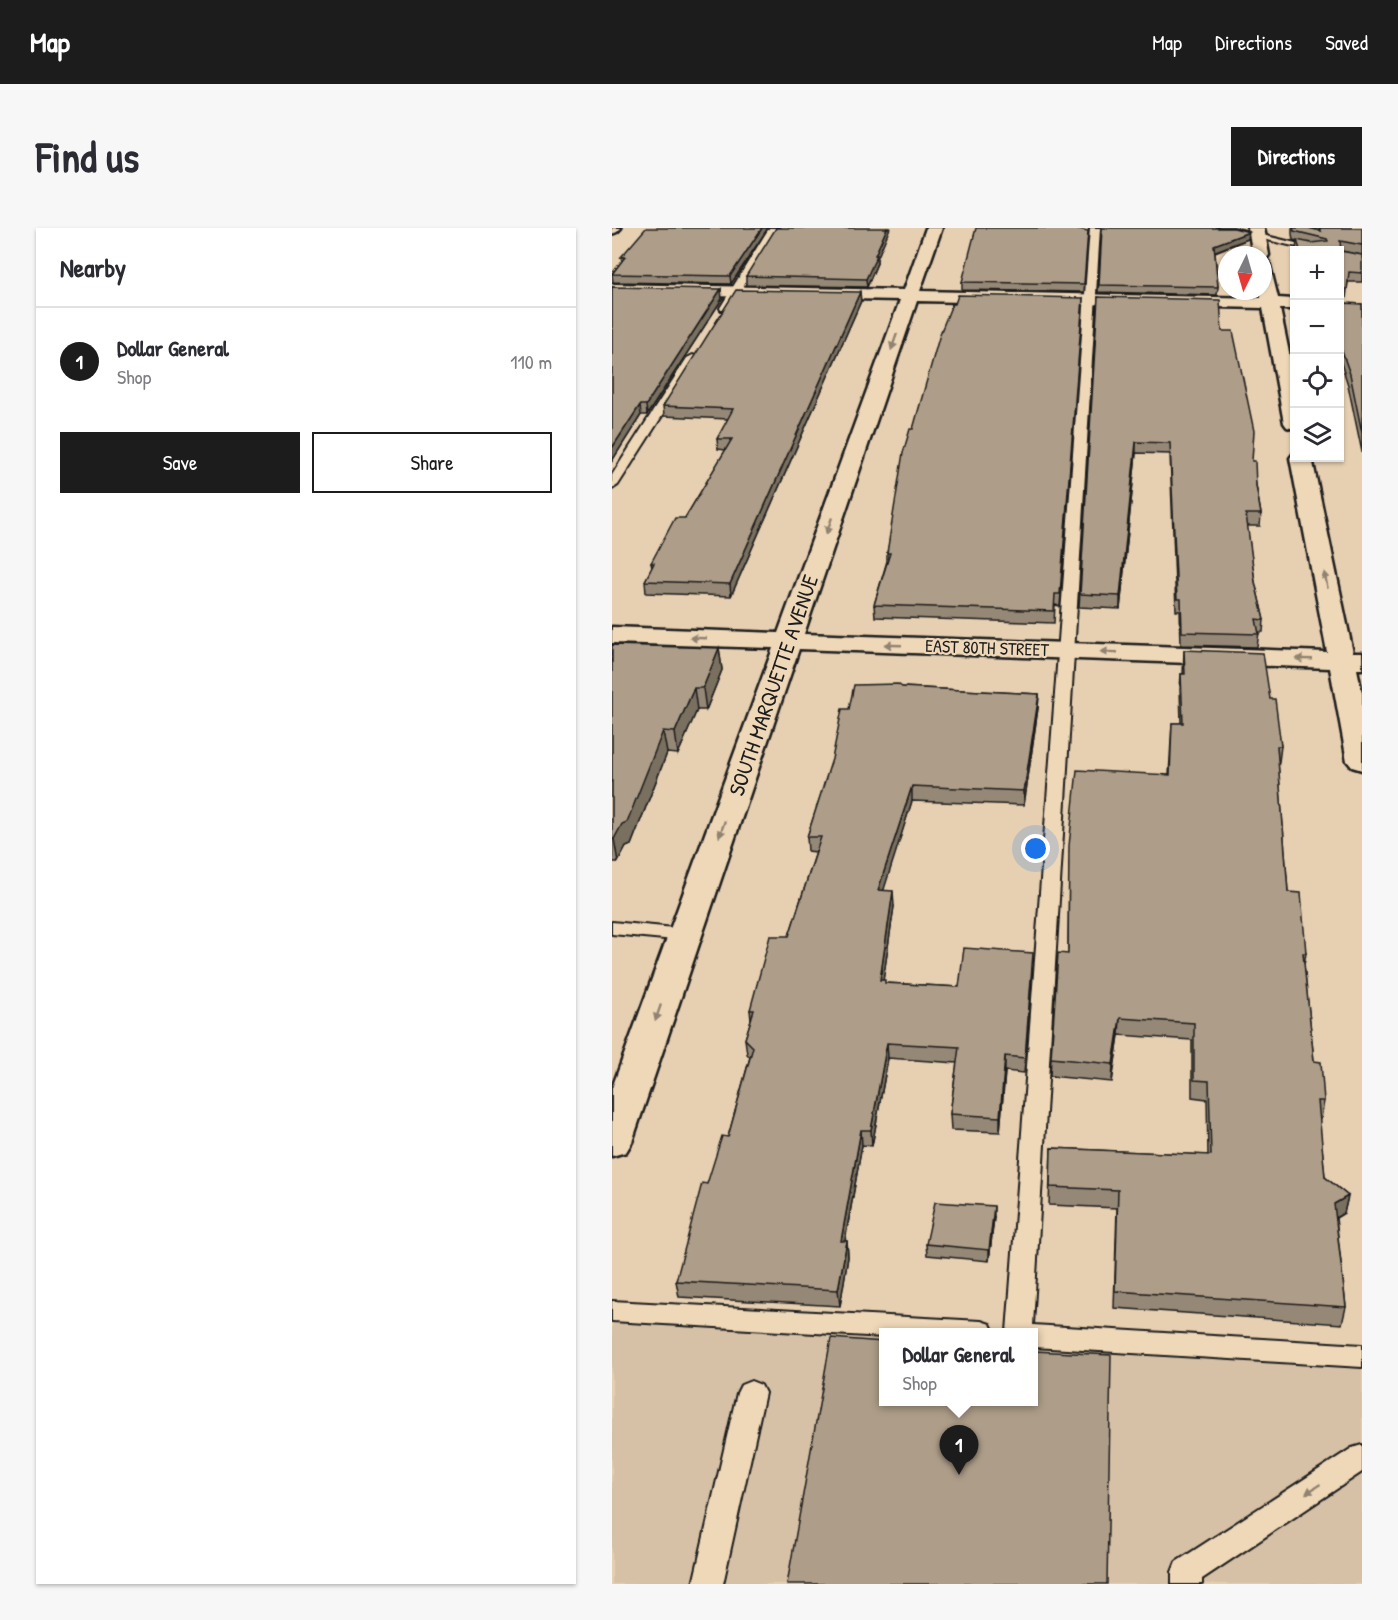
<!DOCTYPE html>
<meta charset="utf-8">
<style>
:root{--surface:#fff;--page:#f7f7f7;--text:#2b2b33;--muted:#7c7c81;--line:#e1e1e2;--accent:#1c1c1c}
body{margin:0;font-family:"Patrick Hand",sans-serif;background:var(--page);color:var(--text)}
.controls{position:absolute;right:18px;top:18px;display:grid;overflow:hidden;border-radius:0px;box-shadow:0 2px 4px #0004}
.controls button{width:54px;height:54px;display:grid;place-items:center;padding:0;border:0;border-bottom:2px solid var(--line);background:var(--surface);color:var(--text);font:30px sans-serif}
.compass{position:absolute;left:606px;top:18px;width:54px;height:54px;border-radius:50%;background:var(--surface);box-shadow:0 2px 4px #0004;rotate:185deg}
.you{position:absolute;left:424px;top:621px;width:21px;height:21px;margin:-15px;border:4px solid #fff;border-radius:50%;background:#1a73e8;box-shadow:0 0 0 9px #1a73e833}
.badge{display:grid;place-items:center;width:39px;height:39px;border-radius:50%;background:var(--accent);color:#fff;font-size:20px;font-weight:700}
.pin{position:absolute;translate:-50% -50px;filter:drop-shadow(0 2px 3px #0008)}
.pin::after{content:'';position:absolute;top:32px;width:21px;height:18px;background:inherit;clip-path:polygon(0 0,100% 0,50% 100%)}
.popup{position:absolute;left:267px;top:1100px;width:159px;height:78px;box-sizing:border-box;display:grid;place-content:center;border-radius:0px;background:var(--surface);filter:drop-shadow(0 2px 4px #0005);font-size:20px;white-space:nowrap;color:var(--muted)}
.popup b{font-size:22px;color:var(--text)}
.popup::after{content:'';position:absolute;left:50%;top:100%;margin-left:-12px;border:12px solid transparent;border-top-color:var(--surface)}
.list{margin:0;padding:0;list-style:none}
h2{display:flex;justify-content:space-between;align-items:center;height:78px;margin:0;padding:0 24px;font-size:26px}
h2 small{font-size:20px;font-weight:400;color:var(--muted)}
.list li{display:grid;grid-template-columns:39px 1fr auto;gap:18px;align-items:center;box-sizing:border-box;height:108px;padding:0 24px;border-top:2px solid var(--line)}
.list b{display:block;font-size:22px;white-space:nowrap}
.list p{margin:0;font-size:20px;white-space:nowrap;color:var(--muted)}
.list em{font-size:20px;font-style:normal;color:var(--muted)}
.actions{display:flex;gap:12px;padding:18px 24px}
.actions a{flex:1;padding:14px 0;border:2px solid var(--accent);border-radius:0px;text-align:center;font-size:21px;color:var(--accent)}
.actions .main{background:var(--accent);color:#fff}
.icon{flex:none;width:33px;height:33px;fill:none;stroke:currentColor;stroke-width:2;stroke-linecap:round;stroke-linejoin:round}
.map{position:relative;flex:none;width:750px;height:1356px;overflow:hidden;border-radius:0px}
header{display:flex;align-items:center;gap:36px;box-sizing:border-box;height:84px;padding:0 30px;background:var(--accent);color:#fff}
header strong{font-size:28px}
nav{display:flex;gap:33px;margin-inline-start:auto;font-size:21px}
.intro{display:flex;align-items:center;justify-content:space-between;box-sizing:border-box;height:144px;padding:0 36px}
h1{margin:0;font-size:42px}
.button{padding:15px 27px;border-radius:0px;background:var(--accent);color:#fff;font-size:21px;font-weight:700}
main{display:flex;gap:36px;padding:0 36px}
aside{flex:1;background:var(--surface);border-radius:0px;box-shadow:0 2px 4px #0004}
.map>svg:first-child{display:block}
.built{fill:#d6c1a6}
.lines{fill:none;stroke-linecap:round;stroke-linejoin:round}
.lane-casing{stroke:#1c1c1c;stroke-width:4}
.street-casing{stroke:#1c1c1c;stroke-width:5}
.lane{fill:#efd8b8;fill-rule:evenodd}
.street{fill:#efd8b8;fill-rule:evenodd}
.wall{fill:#968876;stroke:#1c1c1c;stroke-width:1.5}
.shaded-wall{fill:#7a6f60;stroke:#1c1c1c;stroke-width:1.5}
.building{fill:#ae9e89;stroke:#1c1c1c;stroke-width:1.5}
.oneway{fill:#908372}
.labels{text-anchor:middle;stroke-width:4.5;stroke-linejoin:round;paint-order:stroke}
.far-street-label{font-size:18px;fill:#1c1c1c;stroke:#efd8b8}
.street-label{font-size:22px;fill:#1c1c1c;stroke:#efd8b8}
</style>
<header>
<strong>Map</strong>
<nav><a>Map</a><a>Directions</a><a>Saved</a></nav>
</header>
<div class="intro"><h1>Find us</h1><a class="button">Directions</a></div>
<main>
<aside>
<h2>Nearby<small></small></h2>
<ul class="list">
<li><span class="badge">1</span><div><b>Dollar General</b><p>Shop</p></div><em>110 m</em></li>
</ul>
<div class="actions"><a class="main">Save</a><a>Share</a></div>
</aside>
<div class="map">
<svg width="750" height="1356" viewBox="0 0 750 1356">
<rect width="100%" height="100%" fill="#e7d0b2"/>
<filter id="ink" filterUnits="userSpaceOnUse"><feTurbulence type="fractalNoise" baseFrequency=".0167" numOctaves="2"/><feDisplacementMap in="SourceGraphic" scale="12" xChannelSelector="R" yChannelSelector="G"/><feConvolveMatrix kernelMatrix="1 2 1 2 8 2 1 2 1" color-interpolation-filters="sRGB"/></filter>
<g filter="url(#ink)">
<path class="built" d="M0,1083L369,1104H272V1174H422V1108L750,1128V1356H0Z"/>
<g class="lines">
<defs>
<path id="lane" d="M157,0H167L117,82H109L108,80Z
M478,0H488L421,1097L750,1117V1139L422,1119V1104H395Z
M604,0H621L713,22H698Z
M81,127L87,130L6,257L0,261V247L75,130Z
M0,694L73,701L80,703L83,707L80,711L73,713L0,706Z
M0,1073L369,1093L378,1096L382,1104H272V1109L0,1093Z
M139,1153L149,1157L153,1165L111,1356H81L125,1165L129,1157Z
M750,1217V1244L590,1351V1356H560V1344L564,1334L740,1220Z"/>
<path id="street" d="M0,0H9L5,4L0,6Z
M314,0H330L308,63L649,70L651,32L657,34L666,70L682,71V81H668L682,149V201L675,199L672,195L651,80L305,73L192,406L715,424L678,230L682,225V230H700L741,425H750V441H745L750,465V542L740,539L735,533L718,440L187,421L20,914L14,924L0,928V860L161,420L0,415V399L166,405L288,72L0,66V56L292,62Z
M636,0H652L657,27L655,30L651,31V27H641Z"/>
</defs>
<use href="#lane" class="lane-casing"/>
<use href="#street" class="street-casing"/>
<use href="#lane" class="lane"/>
<use href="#street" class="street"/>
</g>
<path class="wall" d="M156,0L119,56L1,54L0,46L10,33L9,29Z
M490,0L636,11L603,24L606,59L605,67L486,64Z
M680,0H696L702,1L701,0H750V27L729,23L750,27V54H736L734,70H728V22H684L685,13L681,12L680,6Z
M476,3L472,64L350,62V54Z
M265,31V35L255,59L134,57V48Z
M0,59L110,71L35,187H29L0,233Z
M486,69L610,103L640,233L649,286L648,298H635L643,354L652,392L651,404H647L645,419L569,417L568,383H564L558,226L524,225L508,381L467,379Z
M471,70L448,378L443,377L442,395L263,389L262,377L275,333V325L301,201Z
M249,73L119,368L34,365L33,353L40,340L39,335L73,290L114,222L106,221L105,211L116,191L52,188L51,178Z
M728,73L729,75L750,76V224L736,157L728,132Z
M0,417L107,420L110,442L94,482H85L66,526L55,525L19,617L14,619L6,634H0Z
M572,422L658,471L669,518L667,534H666L676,664L694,725L692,737L702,833L712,873L709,891H707L713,949L736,968L732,985L724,990L734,1079L730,1096L502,1080L505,980L437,977L439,920L596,927L595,871L580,869V812L507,807L500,854L438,848L439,830L456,726L457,634L557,547L560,495H569L568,461L569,446H571Z
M290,459L427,466L426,480L412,577L300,573L271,662L282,678L271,752L273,755L347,759L420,740L412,845L393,843L388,904L339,902L338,886L345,835L276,830L260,918L250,917L233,1013H235L236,1029L228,1078L67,1069L64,1053L95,956L116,909L138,829L135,826L133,811L139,792L138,782L177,708L204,624L196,623L195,609L237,481Z
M382,989L377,1033L315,1027L314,1016Z"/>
<path class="shaded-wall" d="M150,0H156L119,56L118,48Z
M275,0H278L265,31V35L255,59L254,51L263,27Z
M637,4L636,11L601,24L602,17Z
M109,61L110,71L35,187L34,177Z
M248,64L249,73L119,368L118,356Z
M28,177L29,187L0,233V220Z
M524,214V225L508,381V368Z
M107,420L110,442L94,482L91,460Z
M82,460L85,482L66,526L63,504Z
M427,466L426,480L412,577V563Z
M51,503L55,525L19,617L14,619L6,634L2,611Z
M300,558V573L267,677L266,662Z
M281,663L282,678L269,767L268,752Z
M508,790L507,807L500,854L501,836Z
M275,815L276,830L260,918L259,902Z
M393,828V843L388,904V889Z
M249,902L250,917L230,1029L229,1013Z
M736,968L732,985L718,993L722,976Z
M382,978V989L377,1033V1022Z
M235,1013L236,1029L228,1078L226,1062Z"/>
<path class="building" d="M34,0H150L118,48L0,46L13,29H9Z
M164,0H275L263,27H265L254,51L134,48Z
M364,0H463L476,3L472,56L350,54Z
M490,0H622L637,4L602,17L606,59L487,57Z
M681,0H696L709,3L707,0H750V17L728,13L729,23L750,27V45L737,44L735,61H728V64V22H688L685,12L699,15L716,13L715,11L682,3Z
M0,59L109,61L34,177H28L0,220Z
M124,62L248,64L118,356L33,353L42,335H39L63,290H73L120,211H105L121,181L51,178Z
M346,67L471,70L448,366H443L442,383L262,377L278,325H275L291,225L298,201H301L328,106L340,76H343Z
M486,69L608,72L610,103H621L642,203L640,233H643L644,258L649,286H634L643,354L652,392L644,391L647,406L570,404L569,371H565L558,215L524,214L508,368L468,366Z
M728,73L729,75L750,76V205L738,146L728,118Z
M0,417L107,420L91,460H82L63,504L51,503L15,594L10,596L2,611H0Z
M572,422L651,425L658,471H663L669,518H665L676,664L689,665L694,725H691L702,833L709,834L712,873H706L713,949L736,968L722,976L734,1079L503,1063L506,962L438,959L439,920L599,927L597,853L582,852V795L508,790L501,836L439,830L446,725L456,726L457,618L465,542L558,547L560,495H571L569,446H573Z
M286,456L290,459L427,466L412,563L300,558L266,662L281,663L268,752H273V755L347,759L352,720L421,725L413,830L393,828L388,889L338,886L347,819L275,815L259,902H249L229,1013H235L226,1062L64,1053L90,955L95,956L110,908L116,909L141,819L133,811L142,782H138L158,708H177L209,609H195L220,531L230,481H237L242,457Z
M323,974L382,978L377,1022L314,1016Z
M219,1110L272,1114V1173H422V1123L499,1127L495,1356H175Z"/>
<defs><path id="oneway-solid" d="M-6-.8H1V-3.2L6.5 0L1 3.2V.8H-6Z" transform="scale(1.5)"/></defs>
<g class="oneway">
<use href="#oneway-solid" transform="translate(282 114) rotate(109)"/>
<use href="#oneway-solid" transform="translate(217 298) rotate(109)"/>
<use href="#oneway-solid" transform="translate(714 352) rotate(-101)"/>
<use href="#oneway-solid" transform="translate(86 410) rotate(-178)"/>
<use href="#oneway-solid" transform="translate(281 417) rotate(-178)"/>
<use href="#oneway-solid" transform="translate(497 424) rotate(-178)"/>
<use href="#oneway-solid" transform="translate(692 431) rotate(-178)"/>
<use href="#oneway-solid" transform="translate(110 601) rotate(109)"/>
<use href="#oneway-solid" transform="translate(46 785) rotate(109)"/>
<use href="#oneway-solid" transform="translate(701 1261) rotate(147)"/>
</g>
</g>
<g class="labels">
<g class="far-street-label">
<text transform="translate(375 420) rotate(2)" y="6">EAST 80TH STREET</text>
</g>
<g class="street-label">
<text transform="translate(161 457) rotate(-71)" y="8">SOUTH MARQUETTE AVENUE</text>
</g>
</g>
</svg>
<div class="controls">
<button>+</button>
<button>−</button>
<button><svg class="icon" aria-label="locate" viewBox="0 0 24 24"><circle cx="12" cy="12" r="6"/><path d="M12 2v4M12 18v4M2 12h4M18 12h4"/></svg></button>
<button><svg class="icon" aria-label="layers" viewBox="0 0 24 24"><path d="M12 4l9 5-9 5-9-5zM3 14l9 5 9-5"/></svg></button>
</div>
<svg class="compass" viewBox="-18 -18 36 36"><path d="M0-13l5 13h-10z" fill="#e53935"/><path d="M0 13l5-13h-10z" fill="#7c7c81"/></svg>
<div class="you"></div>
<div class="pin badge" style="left:347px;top:1247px">1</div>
<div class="popup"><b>Dollar General</b>Shop</div>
</div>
</main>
